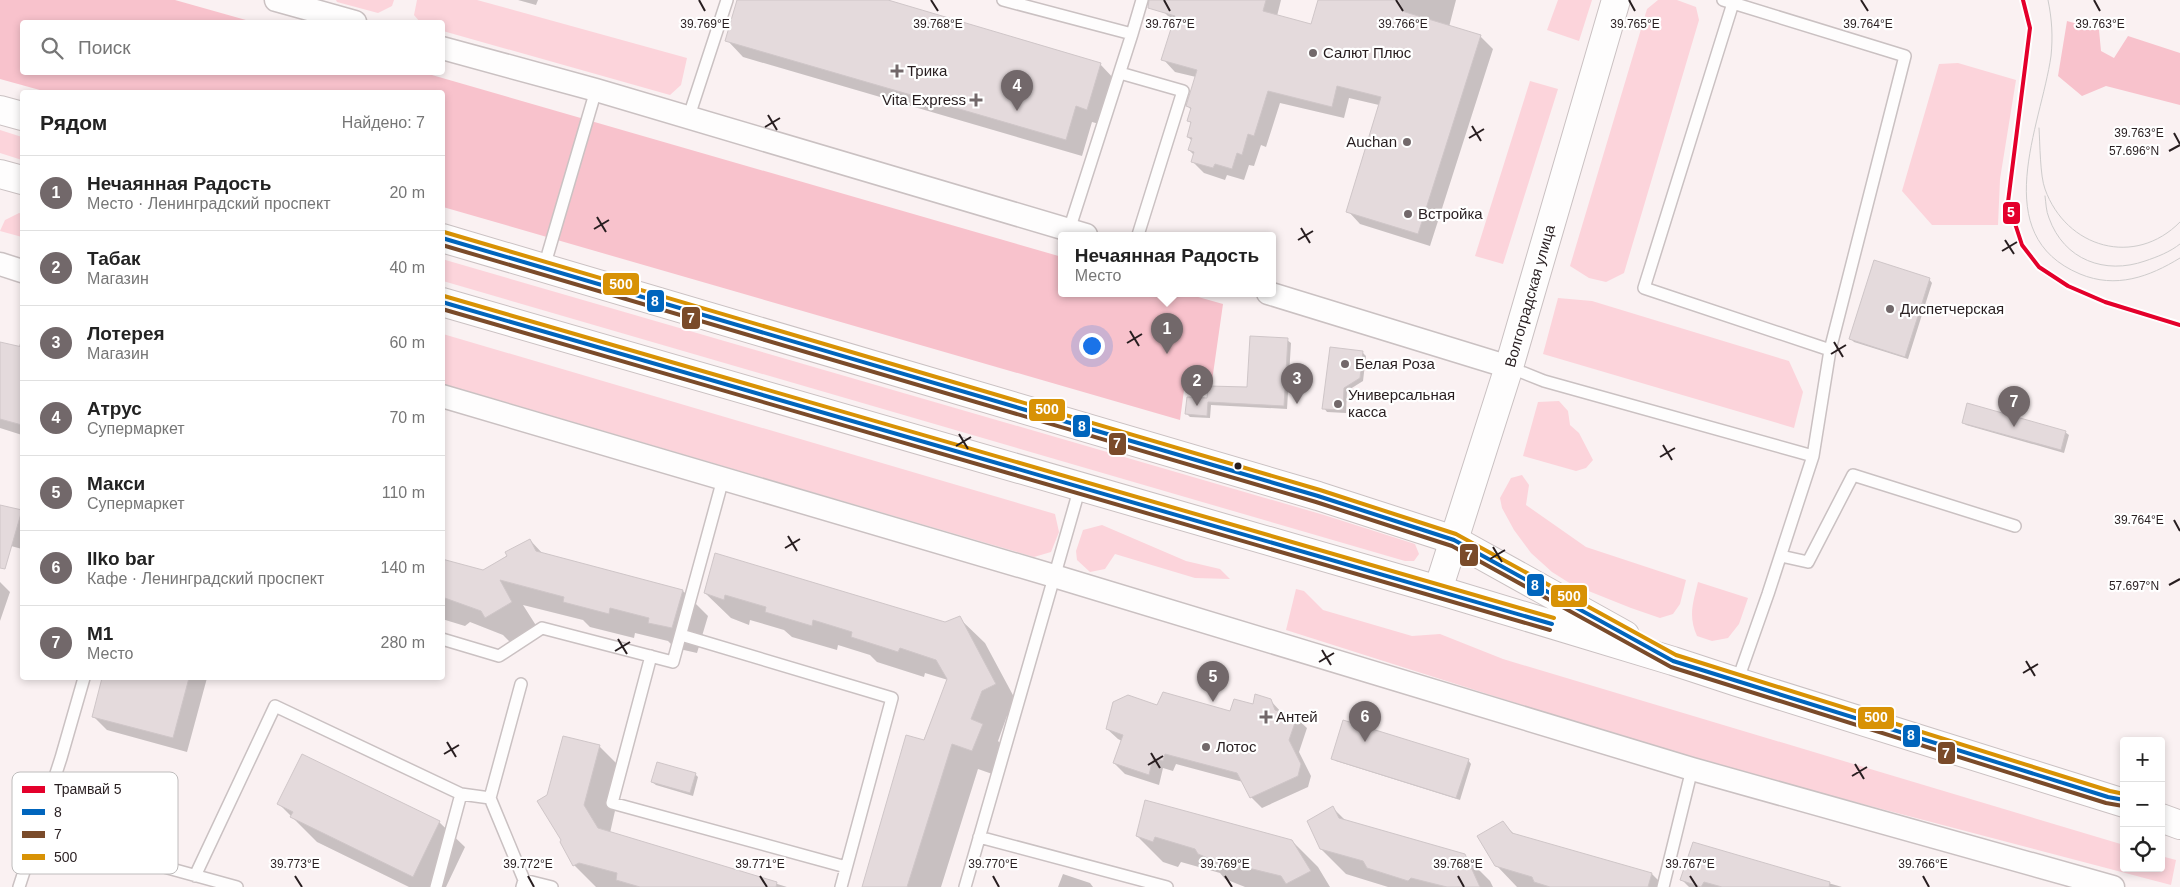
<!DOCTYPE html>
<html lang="ru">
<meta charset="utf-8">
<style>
:root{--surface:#fff;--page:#f2f2f2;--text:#222;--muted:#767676;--line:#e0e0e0;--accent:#72686a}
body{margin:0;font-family:Arial,sans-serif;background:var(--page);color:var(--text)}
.controls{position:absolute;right:15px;bottom:15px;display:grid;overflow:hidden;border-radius:5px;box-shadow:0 2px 8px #0003}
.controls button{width:45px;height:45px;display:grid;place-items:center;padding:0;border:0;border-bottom:1px solid var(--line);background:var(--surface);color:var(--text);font:25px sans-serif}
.you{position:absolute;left:1091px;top:345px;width:18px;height:18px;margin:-12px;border:4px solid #fff;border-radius:50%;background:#1a73e8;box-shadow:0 0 0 8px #1a73e833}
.badge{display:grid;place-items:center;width:32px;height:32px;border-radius:50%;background:var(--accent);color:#fff;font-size:16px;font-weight:700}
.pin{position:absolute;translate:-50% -41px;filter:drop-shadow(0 1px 2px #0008)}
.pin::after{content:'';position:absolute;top:26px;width:18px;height:15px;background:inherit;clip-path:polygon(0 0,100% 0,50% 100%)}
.popup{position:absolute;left:1058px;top:232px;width:218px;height:65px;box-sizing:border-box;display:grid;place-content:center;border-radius:5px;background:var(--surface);filter:drop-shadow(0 1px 4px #0005);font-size:16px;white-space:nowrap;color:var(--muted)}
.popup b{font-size:19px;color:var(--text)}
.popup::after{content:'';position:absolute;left:50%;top:100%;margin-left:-10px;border:10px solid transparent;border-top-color:var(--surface)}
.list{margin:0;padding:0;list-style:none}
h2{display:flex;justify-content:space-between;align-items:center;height:65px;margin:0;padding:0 20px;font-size:21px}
h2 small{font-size:16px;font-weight:400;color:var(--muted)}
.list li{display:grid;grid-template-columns:32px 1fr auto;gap:15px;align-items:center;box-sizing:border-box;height:75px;padding:0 20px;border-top:1px solid var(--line)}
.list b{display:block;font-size:19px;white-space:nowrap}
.list p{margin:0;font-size:16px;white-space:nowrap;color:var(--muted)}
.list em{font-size:16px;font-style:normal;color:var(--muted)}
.icon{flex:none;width:28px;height:28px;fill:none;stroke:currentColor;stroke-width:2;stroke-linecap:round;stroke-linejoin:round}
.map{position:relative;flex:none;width:2180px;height:887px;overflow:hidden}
.search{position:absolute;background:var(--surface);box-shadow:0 2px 8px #0003;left:20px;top:20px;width:425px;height:55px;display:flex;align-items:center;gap:12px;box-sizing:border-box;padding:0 18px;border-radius:5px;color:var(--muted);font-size:19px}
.panel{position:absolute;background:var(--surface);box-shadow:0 2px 8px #0003;left:20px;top:90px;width:425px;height:590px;border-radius:5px}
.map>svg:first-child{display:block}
.green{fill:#fcd4db}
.forest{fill:#f8c2cc}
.shadow{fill:#0003}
.building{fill:#e4dadc;stroke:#cfc6c8}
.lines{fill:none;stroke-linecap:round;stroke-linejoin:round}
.service-casing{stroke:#cac1c2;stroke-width:14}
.minor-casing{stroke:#cac1c2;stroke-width:25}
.tertiary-casing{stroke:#cac1c2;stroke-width:30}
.primary-casing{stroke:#cac1c2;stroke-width:30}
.service{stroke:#fefdfd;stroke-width:11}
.minor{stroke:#fefdfd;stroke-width:22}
.tertiary{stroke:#fefdfd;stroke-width:28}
.primary{stroke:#fefdfd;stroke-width:28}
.tram{stroke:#cecccc;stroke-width:1}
.bus-1-casing{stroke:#fff;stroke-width:8}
.bus-2-casing{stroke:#fff;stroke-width:8}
.bus-3-casing{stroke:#fff;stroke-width:8}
.bus-1{stroke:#0065bd;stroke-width:4}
.bus-2{stroke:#7a4b2a;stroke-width:4}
.bus-3{stroke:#d89205;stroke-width:4}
.tram-1-casing{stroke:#fff;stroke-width:8}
.tram-1{stroke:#e4002b;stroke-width:4}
.ticks{fill:none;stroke:#281e20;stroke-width:2}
.poi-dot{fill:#72686a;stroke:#fff;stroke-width:2}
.bus-dot{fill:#281e20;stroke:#fff;stroke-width:2}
.labels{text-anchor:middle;stroke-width:4.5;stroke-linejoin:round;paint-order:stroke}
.poi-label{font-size:15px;fill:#281e20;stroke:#fff;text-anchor:start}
.street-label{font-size:15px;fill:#281e20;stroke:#fff}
.key{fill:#fff;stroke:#bebcbc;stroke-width:1}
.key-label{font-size:14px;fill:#281e20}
.ticks-label{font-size:12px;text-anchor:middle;fill:#281e20;stroke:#fff;stroke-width:4.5;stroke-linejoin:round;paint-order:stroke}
.line-badge{stroke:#fff;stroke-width:2}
.badge-label{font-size:14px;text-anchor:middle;font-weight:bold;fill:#fff}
</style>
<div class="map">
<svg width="2180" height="887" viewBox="0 0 2180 887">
<rect width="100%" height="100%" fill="#faf1f2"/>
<path class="green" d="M336,0H394L392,6L378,13L337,2Z
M417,0H477L687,58L681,85L670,95L443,31L442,22H420L414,15Z
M1558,0H1592L1579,41L1547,30Z
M1658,0H1677L1696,7L1699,20L1624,273L1606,282L1589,278L1570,266L1647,9Z
M1958,63L2016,80L2000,179L1998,225H1932L1902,191L1939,64Z
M1530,81L1558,89L1503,264L1475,256Z
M0,130L22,137V160L0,153Z
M19,213L22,214V237L0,231L5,220Z
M442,259L1324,515L1415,544L1419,554L1414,561H1405L443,281Z
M1558,298L1592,301L1789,361L1803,392L1794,428L1543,354Z
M443,334L1055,514L1059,532L1051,552L1034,557L443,384Z
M1559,401L1568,411L1570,425L1579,433L1593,460L1586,468L1576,471L1523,456L1538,402Z
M1522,475L1529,485L1526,505L1586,547L1686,580L1680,604L1673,614L1660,618L1631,608L1571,584L1552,572L1531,553L1514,530L1502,508L1500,498L1511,478Z
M1102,525L1186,561L1220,569L1230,579L1195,578L1115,554L1105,569L1090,572L1077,560L1076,551L1083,530Z
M1698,582L1748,598L1739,624L1728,638L1712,641L1697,636C1688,616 1693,603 1698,582Z
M1296,589L1304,591L1323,610L1412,636L1440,634L1503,659L2124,845V868H2161V856L2176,860L2171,885L1695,760L1286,630Z"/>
<path class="forest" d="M0,0H175L253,22H22V72L425,73L1062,257V293H1184L1223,304L1212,381L1184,390L1180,420L443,207L442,92H47L0,79Z
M2067,21L2099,30L2101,51L2114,58L2128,36L2180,53V105L2106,86L2082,96L2058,76Z"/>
<path class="shadow" d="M518,0H538L536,5Z
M739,0H884L1100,64L1116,81L1103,125L1092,122L1082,156L743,57L727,40Z
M1157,0H1281L1277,16L1312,26L1319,0H1456L1449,27L1480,36L1493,49L1430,246L1360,224L1348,211L1379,105L1349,98L1344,118L1280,103L1266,147L1261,145L1254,166L1249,165L1244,180L1227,175L1225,180L1204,173L1192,161L1194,155L1189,150L1192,141L1188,137L1192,124L1188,120L1191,110L1188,106L1196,77L1175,72L1163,59L1175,19L1168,16L1156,4Z
M1929,279L1932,283L1908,359L1854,342L1851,339Z
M22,336V435L0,428V343L19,347Z
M1287,340L1291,343L1287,409L1211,405L1210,418L1190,417L1187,414L1209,400L1249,389Z
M1363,353L1366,356L1363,381L1347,391L1346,413L1327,412L1324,408Z
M1963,422L2065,432L2069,435L2064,453L1966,425Z
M0,506L22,512V549L0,543Z
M530,540L543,554L683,591L708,616L697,653L675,648L668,641L635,633L634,638L590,627L583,620L523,605L537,627L511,643L503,635L470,622L465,626L442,619V560L483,572Z
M716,555L945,623L959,618L985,643L1021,710L1007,716L998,741L1007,750L998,776L978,769L941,887H864L948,680L925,673L924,677L877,662L870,655L838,645L837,650L792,637L784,630L750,620L749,625L731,618L705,593Z
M0,582L10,592L0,621Z
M104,678H207L187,752L107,730L93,716Z
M1270,700L1282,713L1296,718L1307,728L1299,752L1311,776L1308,787L1262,808L1251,797L1243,782L1176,764L1173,771L1163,768L1159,785L1125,774L1114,763L1122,741L1118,739L1107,729L1158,707L1231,713Z
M599,746L624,771L610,833L787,887H596L574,865L562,840L548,796Z
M1332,758L1468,760L1471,764L1460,800L1336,761Z
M695,774L698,777L693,796L656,785L652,782Z
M279,804L439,822L465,847L446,887H409L317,842Z
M1333,808L1347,822L1464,855L1490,881L1493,887H1388L1346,874L1321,849Z
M1503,823L1515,835L1652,874L1665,887H1517L1496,865Z
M1137,836L1292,841L1318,867L1330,887H1245L1225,879L1220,873L1181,862L1178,867L1163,862Z
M1694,844L1842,887H1689L1681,879Z
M1063,874L1090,883L1093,887H1058Z"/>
<path class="building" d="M737,0H888L1101,63L1087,110L1076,106L1066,140L725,41Z
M1149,0H1266L1263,11L1311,24L1318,0H1399L1402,11L1481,35L1418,234L1346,212L1381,97L1337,86L1332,107L1268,91L1254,136L1248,134L1242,155L1237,153L1232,169L1215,164L1213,168L1191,162L1194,152L1188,150L1192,138L1187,137L1191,122L1187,121L1191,108L1186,106L1197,70L1161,60L1175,16L1148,8Z
M1874,260L1930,278L1905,357L1849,339Z
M1250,336L1288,338L1284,406L1208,402L1207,416L1185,414L1187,397L1207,398L1208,386L1247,387Z
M0,342L22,347V425L0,419Z
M1330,347L1363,351L1360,378L1344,388L1343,410L1322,409Z
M1967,403L2066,431L2061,450L1962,423Z
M0,505L22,510L5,569L0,568Z
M530,539L536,551L683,590L672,628L648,623L649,618L610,608L609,614L563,602L564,597L500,580L512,602L485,618L481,611L442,597V559L483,570L507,556L505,552Z
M715,553L945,622L960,616L996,684L982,691L971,719L983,724L972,751L952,744L907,887H862L906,735L924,740L947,679L936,660L900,648L898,652L851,637L852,632L813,620L812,626L765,612L766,607L725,595L724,600L704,593Z
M102,678H189L173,738L92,717Z
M1163,692L1230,711L1234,699L1253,704L1255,694L1271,699L1275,710L1297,717L1289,740L1301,764L1298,776L1250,798L1237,773L1165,754L1163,761L1153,758L1149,775L1113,763L1123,735L1106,729L1113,702L1128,695L1157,705Z
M1343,720L1469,759L1456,798L1331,759Z
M563,736L600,745L584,805L598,828L777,882L776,887H640L616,880L617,873L579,863L573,866L560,842L561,840L537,801L547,795Z
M302,754L440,821L413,877L290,817L293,812L277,804Z
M657,762L696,773L690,793L651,782Z
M1145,800L1292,840L1311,871L1286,884L1281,876L1240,866L1237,870L1198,854L1195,849L1155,837L1153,842L1136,836Z
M1333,806L1339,818L1465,854L1480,887H1447L1411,878L1408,881L1367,868L1363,861L1320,849L1307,821Z
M1503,821L1512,833L1652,873L1648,887H1550L1534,882L1532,877L1495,866L1477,836Z
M1693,842L1830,882L1829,887H1722L1704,882L1701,887L1680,880Z"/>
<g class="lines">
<defs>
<path id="service" d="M1003,0L1132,34L1069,230
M1723,0L1905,56L1830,350L1813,456L1768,594L1737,682
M1733,3L1644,288L1830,350
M1132,34L1142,0
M1120,73L1183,91L1138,235
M688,119L727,0
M544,267L596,90
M1509,367L1544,381L1813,456
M1781,556L1808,562L1853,475L2015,526
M681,635L892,698L841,887
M442,639L499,656L542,628L673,662L723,479
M651,656L612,803L846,867
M521,684L490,798L524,880
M461,794L490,798
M37,832L237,887
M979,837L1167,887
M195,876L275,706L461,794L436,887
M19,887L61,758L84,678
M522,887L524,880L552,887
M965,887L1080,487
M1663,887L1692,769"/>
<path id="minor" d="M276,0L355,22
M442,48L596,90L1086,235
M0,264L22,271
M1268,293L1509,367
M442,396L1054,576L1692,769L2113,887"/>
<path id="tertiary" d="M1438,590L1509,367L1616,0"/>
<path id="primary" d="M0,110L22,116
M0,174L22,180
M442,238L1318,496L1454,540L1625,635
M442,302L1438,590L1673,661L1737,682L2124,803
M2161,818L2180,825"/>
</defs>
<use href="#service" class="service-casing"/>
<use href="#minor" class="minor-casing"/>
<use href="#tertiary" class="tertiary-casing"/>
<use href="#primary" class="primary-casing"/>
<use href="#service" class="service"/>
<use href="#minor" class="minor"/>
<use href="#tertiary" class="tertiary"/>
<use href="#primary" class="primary"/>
<path class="tram" d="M2048,0C2052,19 2053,37 2051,56C2041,126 1987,235 2080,274C2116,289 2149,277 2180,258
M2039,128C2040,143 2040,176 2045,189C2066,248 2135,268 2180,222
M2045,196C2046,203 2046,211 2049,218C2064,260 2105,275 2145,261C2157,257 2170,252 2180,244"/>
<defs>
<path id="bus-1" d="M442,238L1318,496L1454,540L1673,661L2108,797L2124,800
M442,302L1552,624"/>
<path id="bus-2" d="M442,245L1316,502L1452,546L1671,667L2106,803L2123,806
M442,309L1550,630"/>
<path id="bus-3" d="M444,232L1320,490L1456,534L1676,655L2110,791L2124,794
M444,296L1554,618"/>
</defs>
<use href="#bus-1" class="bus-1-casing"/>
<use href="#bus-2" class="bus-2-casing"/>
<use href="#bus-3" class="bus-3-casing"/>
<use href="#bus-1" class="bus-1"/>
<use href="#bus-2" class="bus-2"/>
<use href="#bus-3" class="bus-3"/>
<defs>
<path id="tram-1" d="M2023,0L2030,28L2008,202L2022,245L2039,267L2068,286L2105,302L2180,325"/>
</defs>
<use href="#tram-1" class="tram-1-casing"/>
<use href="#tram-1" class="tram-1"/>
</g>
<path class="ticks" d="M699,0L705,11M931,0L938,11M1164,0L1170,11M1396,0L1403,11M1629,0L1635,11M1861,0L1868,11M2094,0L2100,11M768,115L777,130M1472,126L1481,141M765,127L780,118M2174,133L2180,144M1469,138L1484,129M2169,151L2180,145M597,217L606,232M1301,228L1310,243M594,229L609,220M1298,240L1313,231M2005,240L2014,254M2002,251L2017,242M1130,331L1139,346M1834,342L1843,357M1127,343L1142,334M1831,354L1846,345M959,434L968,449M1663,445L1672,460M956,446L971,437M1660,457L1675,448M2174,520L2180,531M788,536L797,551M1493,547L1502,562M785,548L800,539M1490,559L1505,550M2169,585L2180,579M618,639L627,654M1322,650L1331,665M615,651L630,642M2026,661L2035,676M1319,662L1334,653M2023,673L2038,664M447,742L456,757M1151,753L1160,768M444,754L459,745M1855,764L1864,779M1148,765L1163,756M1852,776L1867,767M295,876L302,887M528,876L534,887M760,876L767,887M993,876L999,887M1225,876L1232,887M1458,876L1464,887M1690,876L1697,887M1923,876L1929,887"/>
<g class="poi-dot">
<circle cx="1313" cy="53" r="5"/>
<path d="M894.5 63.5h5v5h5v5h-5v5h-5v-5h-5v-5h5z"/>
<path d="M973.5 92.5h5v5h5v5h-5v5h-5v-5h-5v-5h5z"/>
<circle cx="1407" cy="142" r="5"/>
<circle cx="1408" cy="214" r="5"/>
<circle cx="1890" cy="309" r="5"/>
<circle cx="1345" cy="364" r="5"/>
<circle cx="1338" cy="404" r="5"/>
<path d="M1263.5 709.5h5v5h5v5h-5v5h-5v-5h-5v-5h5z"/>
<circle cx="1206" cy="747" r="5"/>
</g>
<circle class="bus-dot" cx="1238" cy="466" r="4.5"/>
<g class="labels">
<g class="poi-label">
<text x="1323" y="58">Салют Плюс</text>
<text x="907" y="76">Трика</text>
<text x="966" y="105" text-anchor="end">Vita Express</text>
<text x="1397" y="147" text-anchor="end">Auchan</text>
<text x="1418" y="219">Встройка</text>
<text x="1900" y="314">Диспетчерская</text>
<text x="1355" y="369">Белая Роза</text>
<text x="1348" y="400">Универсальная<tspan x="1348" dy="17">касса</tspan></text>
<text x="1276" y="722">Антей</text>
<text x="1216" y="752">Лотос</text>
</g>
<g class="street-label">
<text transform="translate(1530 296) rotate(-74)" y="5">Волгоградская улица</text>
</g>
</g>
<rect x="12" y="772" width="166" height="102" rx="8" class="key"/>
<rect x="22" y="786" width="23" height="7" fill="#e4002b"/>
<rect x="22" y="809" width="23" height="6" fill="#0065bd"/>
<rect x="22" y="831" width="23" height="7" fill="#7a4b2a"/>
<rect x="22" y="854" width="23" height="6" fill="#d89205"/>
<g class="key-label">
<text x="54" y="794">Трамвай 5</text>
<text x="54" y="817">8</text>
<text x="54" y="839">7</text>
<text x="54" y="862">500</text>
</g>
<g class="ticks-label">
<text x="2100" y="28">39.763°E</text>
<text x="705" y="28">39.769°E</text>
<text x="938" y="28">39.768°E</text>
<text x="1170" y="28">39.767°E</text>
<text x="1635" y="28">39.765°E</text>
<text x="1868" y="28">39.764°E</text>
<text x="1403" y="28">39.766°E</text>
<text x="2139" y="137">39.763°E</text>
<text x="2134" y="155">57.696°N</text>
<text x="2139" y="524">39.764°E</text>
<text x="2134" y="590">57.697°N</text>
<text x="295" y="868">39.773°E</text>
<text x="528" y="868">39.772°E</text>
<text x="760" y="868">39.771°E</text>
<text x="993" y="868">39.770°E</text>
<text x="1225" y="868">39.769°E</text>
<text x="1458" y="868">39.768°E</text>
<text x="1690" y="868">39.767°E</text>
<text x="1923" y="868">39.766°E</text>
</g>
<g class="line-badge">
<rect x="2002" y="201" width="19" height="24" rx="5" fill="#e4002b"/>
<rect x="602" y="272" width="38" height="24" rx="5" fill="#d89205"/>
<rect x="646" y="289" width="19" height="24" rx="5" fill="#0065bd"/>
<rect x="681" y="306" width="20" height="24" rx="5" fill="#7a4b2a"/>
<rect x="1028" y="398" width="38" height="24" rx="5" fill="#d89205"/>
<rect x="1072" y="414" width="19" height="24" rx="5" fill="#0065bd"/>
<rect x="1108" y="432" width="19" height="24" rx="5" fill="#7a4b2a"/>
<rect x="1459" y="543" width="20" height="24" rx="5" fill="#7a4b2a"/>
<rect x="1526" y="573" width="19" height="24" rx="5" fill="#0065bd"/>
<rect x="1550" y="584" width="38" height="24" rx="5" fill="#d89205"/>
<rect x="1857" y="706" width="38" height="24" rx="5" fill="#d89205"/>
<rect x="1902" y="724" width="19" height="24" rx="5" fill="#0065bd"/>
<rect x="1937" y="741" width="19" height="24" rx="5" fill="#7a4b2a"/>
</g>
<g class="badge-label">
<text x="2011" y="217">5</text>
<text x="621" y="289">500</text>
<text x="655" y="306">8</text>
<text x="691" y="323">7</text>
<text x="1047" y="414">500</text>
<text x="1082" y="431">8</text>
<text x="1117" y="448">7</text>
<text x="1469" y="560">7</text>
<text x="1535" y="590">8</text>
<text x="1569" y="601">500</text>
<text x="1876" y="722">500</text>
<text x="1911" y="740">8</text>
<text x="1946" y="758">7</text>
</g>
</svg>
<div class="controls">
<button>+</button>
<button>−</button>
<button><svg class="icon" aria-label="locate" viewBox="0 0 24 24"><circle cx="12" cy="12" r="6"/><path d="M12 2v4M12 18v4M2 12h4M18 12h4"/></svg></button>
</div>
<div class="you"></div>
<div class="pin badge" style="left:1167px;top:354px">1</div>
<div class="popup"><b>Нечаянная Радость</b>Место</div>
<div class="pin badge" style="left:1197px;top:406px">2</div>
<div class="pin badge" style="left:1297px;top:404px">3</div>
<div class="pin badge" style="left:1017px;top:111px">4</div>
<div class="pin badge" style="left:1213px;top:702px">5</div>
<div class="pin badge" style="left:1365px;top:742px">6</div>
<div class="pin badge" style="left:2014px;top:427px">7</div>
<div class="search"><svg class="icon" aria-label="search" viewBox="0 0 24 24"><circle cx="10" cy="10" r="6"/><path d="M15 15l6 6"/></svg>Поиск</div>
<section class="panel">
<h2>Рядом<small>Найдено: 7</small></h2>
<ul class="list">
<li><span class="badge">1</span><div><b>Нечаянная Радость</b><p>Место · Ленинградский проспект</p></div><em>20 m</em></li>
<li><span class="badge">2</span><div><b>Табак</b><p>Магазин</p></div><em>40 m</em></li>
<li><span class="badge">3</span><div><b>Лотерея</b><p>Магазин</p></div><em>60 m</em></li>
<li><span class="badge">4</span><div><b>Атрус</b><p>Супермаркет</p></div><em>70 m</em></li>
<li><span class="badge">5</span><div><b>Макси</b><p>Супермаркет</p></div><em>110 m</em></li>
<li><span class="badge">6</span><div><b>Ilko bar</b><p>Кафе · Ленинградский проспект</p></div><em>140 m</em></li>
<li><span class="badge">7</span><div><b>М1</b><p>Место</p></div><em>280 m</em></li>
</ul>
</section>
</div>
